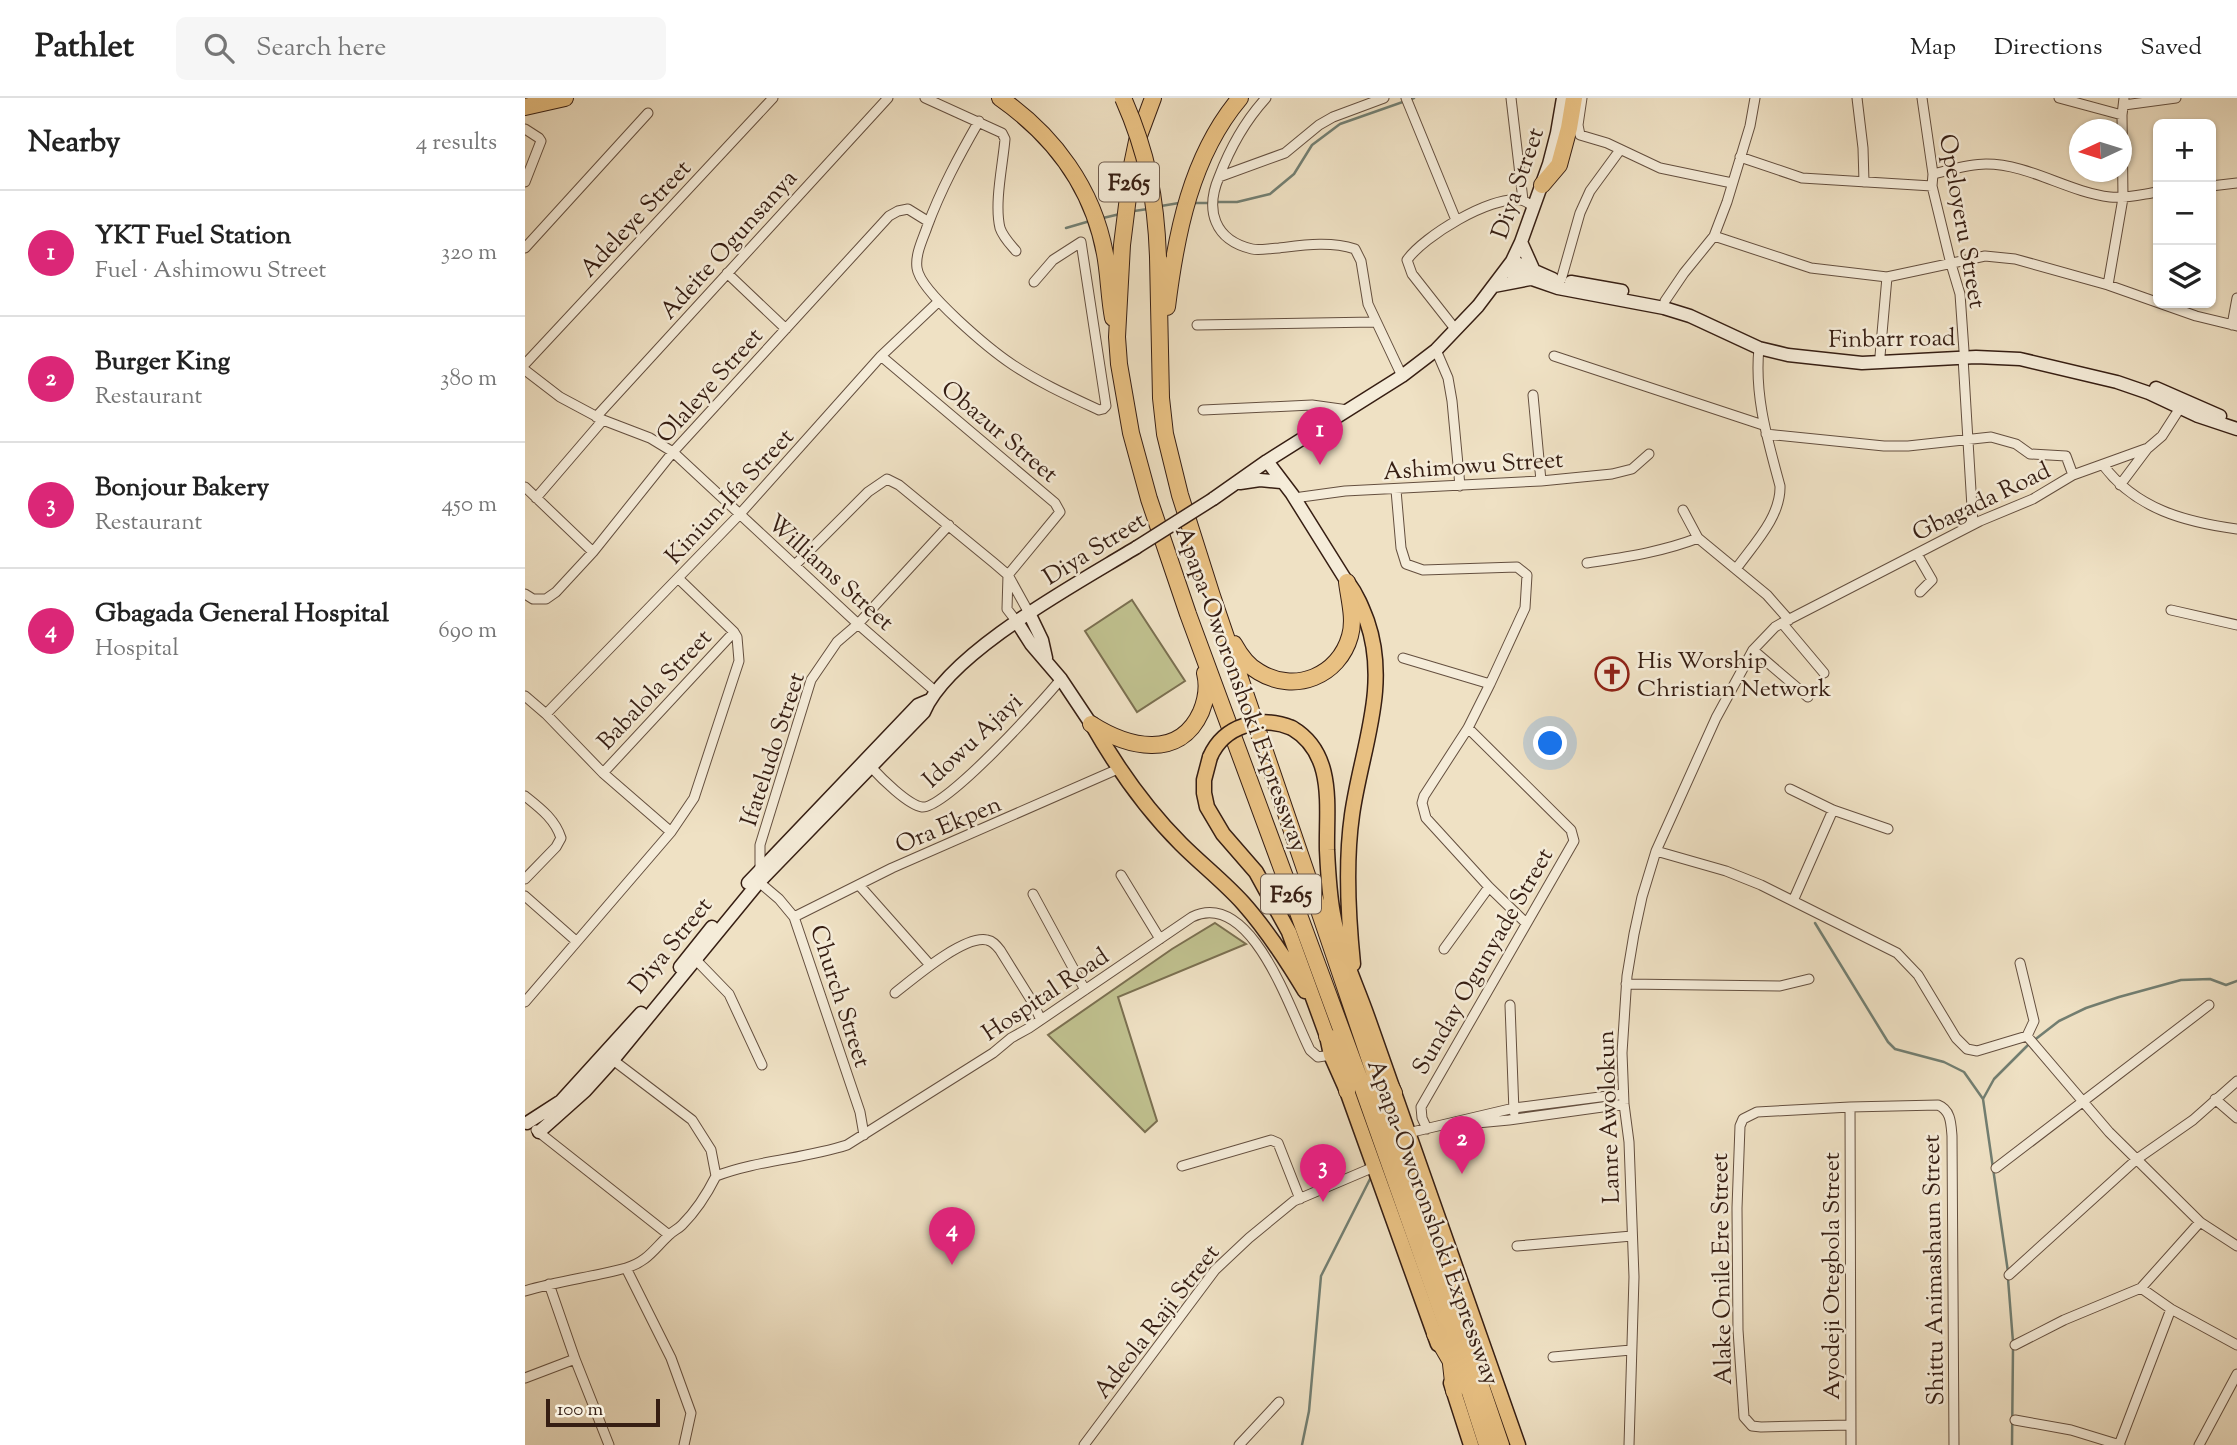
<!DOCTYPE html>
<meta charset="utf-8">
<style>
:root{--surface:#fff;--page:#f6f6f6;--text:#222;--muted:#767676;--line:#e0e0e0;--accent:#db2777}
body{margin:0;font-family:"Sorts Mill Goudy",serif;background:var(--page);color:var(--text)}
.controls{position:absolute;right:21px;top:21px;display:grid;overflow:hidden;border-radius:10px;box-shadow:0 2px 5px #0004}
.controls button{width:63px;height:63px;display:grid;place-items:center;padding:0;border:0;border-bottom:2px solid var(--line);background:var(--surface);color:var(--text);font:35px sans-serif}
.compass{position:absolute;left:1544px;top:21px;width:63px;height:63px;border-radius:50%;background:var(--surface);box-shadow:0 2px 5px #0004;rotate:266deg}
.scale{position:absolute;left:21px;bottom:18px;width:114px;box-sizing:border-box;padding-left:7px;border:4px solid #361e13;border-top:0;font-size:19px;line-height:24px;white-space:nowrap;color:#361e13;-webkit-text-stroke:5px #f5ecd9;paint-order:stroke}
.you{position:absolute;left:1026px;top:646px;width:24px;height:24px;margin:-18px;border:5px solid #fff;border-radius:50%;background:#1a73e8;box-shadow:0 0 0 10px #1a73e833}
.badge{display:grid;place-items:center;width:46px;height:46px;border-radius:50%;background:var(--accent);color:#fff;font-size:23px;font-weight:700}
.pin{position:absolute;translate:-50% -58px;filter:drop-shadow(0 2px 4px #0008)}
.pin::after{content:'';position:absolute;top:37px;width:24px;height:21px;background:inherit;clip-path:polygon(0 0,100% 0,50% 100%)}
.list{margin:0;padding:0;list-style:none}
h2{display:flex;justify-content:space-between;align-items:center;height:91px;margin:0;padding:0 28px;font-size:30px}
h2 small{font-size:23px;font-weight:400;color:var(--muted)}
.list li{display:grid;grid-template-columns:46px 1fr auto;gap:21px;align-items:center;box-sizing:border-box;height:126px;padding:0 28px;border-top:2px solid var(--line)}
.list b{display:block;font-size:26px;white-space:nowrap}
.list p{margin:0;font-size:23px;white-space:nowrap;color:var(--muted)}
.list em{font-size:23px;font-style:normal;color:var(--muted)}
.icon{flex:none;width:38px;height:38px;fill:none;stroke:currentColor;stroke-width:2;stroke-linecap:round;stroke-linejoin:round}
.map{position:relative;flex:none;width:1712px;height:1347px;overflow:hidden}
header{display:flex;align-items:center;gap:42px;box-sizing:border-box;height:98px;padding:0 35px;background:var(--surface);border-bottom:2px solid var(--line)}
header strong{font-size:33px}
nav{display:flex;gap:38px;margin-inline-start:auto;font-size:24px}
.search{width:490px;height:63px;background:var(--page);display:flex;align-items:center;gap:18px;box-sizing:border-box;padding:0 24px;border-radius:10px;color:var(--muted);font-size:26px}
main{display:flex}
aside{flex:1;background:var(--surface)}
.map>svg:first-child{display:block}
.green{fill:#c0c18f;stroke:#7b7051;stroke-width:2}
.lines{fill:none;stroke-linecap:round;stroke-linejoin:round}
.stream{stroke:#727e71;stroke-width:2.5}
.minor-casing{stroke:#644f3f;stroke-width:11}
.secondary-casing{stroke:#361e13;stroke-width:15}
.primary-casing{stroke:#361e13;stroke-width:17}
.motorway-casing{stroke:#361e13;stroke-width:18}
.minor{stroke:#f5ecd9;stroke-width:9}
.secondary{stroke:#f5ecd9;stroke-width:12}
.primary{stroke:#e8c082;stroke-width:14}
.motorway{stroke:#e8c082;stroke-width:16}
.secondary-bridge-casing{stroke:#361e13;stroke-width:15;stroke-linecap:butt}
.primary-bridge-casing{stroke:#361e13;stroke-width:17;stroke-linecap:butt}
.motorway-bridge-casing{stroke:#361e13;stroke-width:18;stroke-linecap:butt}
.secondary-bridge{stroke:#f5ecd9;stroke-width:12}
.primary-bridge{stroke:#e8c082;stroke-width:14}
.motorway-bridge{stroke:#e8c082;stroke-width:16}
.labels{text-anchor:middle;stroke-width:5;stroke-linejoin:round;paint-order:stroke}
.shield{fill:#f5ecd9;stroke:#6f5c4e;stroke-width:2}
.shield-label{font-size:23px;font-weight:bold;fill:#361e13}
.street-label{font-size:24px;fill:#361e13;stroke:#f5ecd9}
.poi-label{font-size:24px;fill:#361e13;stroke:#f5ecd9;text-anchor:start}
</style>
<header>
<strong>Pathlet</strong>
<div class="search"><svg class="icon" aria-label="search" viewBox="0 0 24 24"><circle cx="10" cy="10" r="6"/><path d="M15 15l6 6"/></svg>Search here</div>
<nav><a>Map</a><a>Directions</a><a>Saved</a></nav>
</header>
<main>
<aside>
<h2>Nearby<small>4 results</small></h2>
<ul class="list">
<li><span class="badge">1</span><div><b>YKT Fuel Station</b><p>Fuel · Ashimowu Street</p></div><em>320 m</em></li>
<li><span class="badge">2</span><div><b>Burger King</b><p>Restaurant</p></div><em>380 m</em></li>
<li><span class="badge">3</span><div><b>Bonjour Bakery</b><p>Restaurant</p></div><em>450 m</em></li>
<li><span class="badge">4</span><div><b>Gbagada General Hospital</b><p>Hospital</p></div><em>690 m</em></li>
</ul>
</aside>
<div class="map">
<svg width="1712" height="1347" viewBox="0 0 1712 1347">
<rect width="100%" height="100%" fill="#efe1c4"/>
<filter id="stains"><feTurbulence type="fractalNoise" baseFrequency=".00286" numOctaves="4"/><feColorMatrix values="0 0 0 0 .2 0 0 0 0 .09 0 0 0 0 .02 0 0 0 .5 -.17"/></filter>
<radialGradient id="worn" r=".72"><stop offset=".6" stop-color="#630" stop-opacity="0"/><stop offset="1" stop-color="#630" stop-opacity=".3"/></radialGradient>
<path class="green" d="M607,502L660,583L612,614L560,533Z
M690,825L721,846L593,899L632,1023L620,1034L523,937L647,851Z"/>
<g class="lines">
<path class="stream" d="M692,104H712L745,96L769,76L787,47L815,26L889,0
M667,105H685
M636,108L654,105
M609,113L623,111
M578,120L595,116
M541,130L565,123
M1290,825L1363,944L1370,951L1419,964L1439,974L1458,1001L1483,1174
M1458,1001L1469,981L1503,947L1534,923L1561,910L1594,899L1656,882L1685,881L1701,887L1712,883
M1483,1181L1488,1244
M777,1347L784,1313L796,1178L845,1081
M1487,1347L1488,1250"/>
<defs>
<path id="minor" d="M400,0L477,35L480,41C478,66 469,105 475,130C478,139 485,146 491,153
M859,0L808,19L794,27L760,55L694,79C680,112 689,142 727,151C735,153 745,150 754,150C779,147 805,143 830,151L836,163L843,206L877,278
M881,0L931,122
M986,0L998,102
M1057,0L1053,27L1055,37L1082,45L1135,70L1207,85
M1332,0L1338,50L1339,84
M1397,0L1408,76L1407,88L1426,166L1435,196L1439,253
M1534,0L1597,17
M1599,7L1651,0
M454,23C434,58 416,91 402,129C398,141 390,156 392,170C395,194 467,253 488,267C515,285 544,298 574,312L578,311L581,308L556,144L528,162L509,184
M0,31L14,40L16,43L0,84
M1215,59L1277,80L1407,88
M1408,76C1425,72 1443,66 1461,66C1504,66 1543,94 1585,99C1601,101 1618,96 1633,94
M694,79C705,50 720,23 741,0
M1686,88L1712,85
M1189,138L1286,170L1362,179L1460,158L1490,161L1583,187L1671,218L1712,228
M0,150L123,15
M202,175L261,231
M1036,182L1055,115L1065,93L1095,52
M1583,187L1598,100L1597,17L1599,0
M1140,203L1159,175L1189,138L1202,104L1225,28L1230,0
M672,227L850,224
M1707,227L1712,200
M931,232L887,176L882,162C899,138 965,98 995,102C1000,102 1004,106 1009,109
M911,252L923,280L927,303L935,388
M356,258L530,405L535,414L483,477L482,511L492,524
M1029,258L1238,327
M1355,258L1362,179
M1438,260L1448,426
M0,266L248,0
M0,272L35,299L78,322L125,340L148,354L333,526L411,594
M1008,297L1016,383
M678,312L787,307L823,312
M71,319L363,0
M1241,336L1359,348H1383L1466,339L1491,346L1505,356L1541,358L1548,377
M1578,367C1611,411 1660,424 1712,431
M1595,387L1622,351
M0,389L68,454
M871,392L876,450L881,466L898,472L992,469L1002,477L1000,510L965,586L943,630L899,698L897,705L901,720L964,789L1001,825
M11,400L78,322
M769,400L820,393L1016,383L1087,376L1107,371L1124,356
M1158,412L1173,440L1242,497L1264,522
M1392,456L1407,482L1395,494
M1062,465C1100,459 1137,454 1173,440
M270,467L343,394L362,381L374,387L469,465L483,477L504,515
M1211,471C1228,447 1256,419 1255,388C1243,343 1229,298 1234,250
M0,496L8,501H21L31,494L68,454L148,354L364,118L373,113L383,111L404,124
M1646,512L1712,527
M1257,525L1299,575
M1228,552L1283,599
M878,560L965,586
M0,598L21,616L78,675L146,734
M21,616L214,417L356,258L413,204
M346,669C356,680 383,707 397,709C420,712 519,602 536,581
M78,675L209,534
M1265,691L1308,712L1363,731
M0,698C15,710 30,721 36,740L31,749L0,781
M1131,753L1201,773L1236,787L1372,855L1393,877L1431,940L1442,951L1452,953L1502,938L1584,1034L1675,1124L1712,1148
M235,770V747L286,582L312,544L333,526L424,427
M596,777L635,841
M234,784L254,801L269,819L335,1014L339,1037
M334,787L405,867
M508,796L560,892
M0,798L51,843
M1268,803L1308,712
M269,819L367,770L593,671
M919,851L964,789
M171,862L204,896L237,967
M1495,865L1509,923L1502,938
M1101,886L1255,888L1284,881
M370,895C389,880 439,837 462,842C468,843 471,847 475,852L508,905L516,922
M0,904L146,734L169,700L214,563L212,539L209,534L154,481
M985,907L989,1014
M88,962L167,1022L186,1052L191,1078
M1690,1001L1712,1020
M1325,1009L1326,1347
M942,1022L952,1025L984,1022L1099,1006
M902,1031L897,1020L896,1009L1049,743L1046,732L943,630
M11,1032L144,1137
M883,1035L989,1010L1098,996
M657,1068L746,1042L753,1045L775,1101
M1471,1070L1684,907
M191,1078C233,1062 279,1061 322,1047L468,955L486,940L504,930L667,819C727,790 766,915 785,952L793,959L806,957
M992,1148L1107,1138
M101,1170L146,1260L166,1315L159,1347
M1484,1177L1612,1061L1668,1022L1712,983
M24,1186L50,1261L84,1347
M1616,1190L1646,1211L1712,1247
M0,1193C33,1183 68,1179 101,1170C122,1164 129,1151 144,1137C148,1133 153,1131 157,1127C171,1113 182,1096 191,1078
M1490,1247L1539,1222L1616,1190L1675,1124
M1028,1259L1106,1252
M0,1280L50,1261
M1490,1322L1546,1332L1595,1347
M1325,1327L1236,1329L1227,1328L1219,1319L1213,1232L1212,1110L1215,1028L1218,1021L1232,1014L1325,1009L1413,1007C1426,1012 1426,1026 1427,1038L1429,1347
M559,1347L690,1172L724,1140L769,1103L849,1069
M714,1347L754,1304
M1104,1347L1109,1179L1104,1044L1099,1006L1097,955L1102,878L1109,836L1117,799L1131,753L1191,620L1228,552L1250,529L1257,525L1455,423L1508,401L1548,377L1623,350L1637,338L1655,310
M1594,1347L1646,1211
M1674,1347L1712,1276"/>
<path id="secondary" d="M996,144L1009,173
M987,163L1028,181
M981,172L1033,190L1139,210L1165,218L1234,250L1263,257L1337,265L1451,259L1495,261L1592,284L1624,295L1673,318L1712,331
M1046,184L1097,193
M969,188L1005,181
M1631,290L1695,318
M742,363L767,396L822,484
M715,385L735,382L756,384
M688,401L742,363L877,278L911,252L953,208L987,163L996,144L1024,66L1032,35L1038,0
M504,515L517,542L521,560
M492,524L506,546L536,581L566,626
M223,785L393,607L405,602
M155,869L187,829
M2,1025L36,1003L116,915
M14,1034L60,993L88,962L234,784L399,614C425,553 555,484 612,449"/>
<path id="primary" d="M823,485C832,497 837,510 842,523C865,589 836,652 827,717C820,766 823,817 828,866
M567,626C592,670 620,710 656,746C676,766 699,784 718,805C742,832 762,863 780,893
M767,630C811,656 801,709 802,752C803,773 804,795 808,816C814,852 830,884 842,918L993,1347
M685,659L679,682V695L682,709L698,736L731,774L764,834L802,938L806,957L822,993L913,1246
M926,1285L946,1347"/>
<path id="motorway" d="M475,0C529,38 568,90 580,156C584,177 584,199 588,220
M628,0L612,43L607,67L597,147L592,239L594,266L606,335L624,401L663,516L836,985L944,1291L962,1347
M0,9L40,0
M1017,87L1034,67L1044,30L1049,0
M633,159L636,300L640,336L655,397L687,498L976,1347
M642,209C651,136 666,58 715,0
M709,546C715,557 723,568 734,574C770,596 814,578 825,538C830,521 824,501 822,484
M566,626C602,649 654,663 676,614C681,602 683,587 680,575
M802,938L823,964
M819,957L822,993
M854,966L869,995
M910,1236L928,1267
M925,1257L929,1293"/>
</defs>
<use href="#minor" class="minor-casing"/>
<use href="#secondary" class="secondary-casing"/>
<use href="#primary" class="primary-casing"/>
<use href="#motorway" class="motorway-casing"/>
<use href="#minor" class="minor"/>
<use href="#secondary" class="secondary"/>
<use href="#primary" class="primary"/>
<use href="#motorway" class="motorway"/>
<defs>
<path id="secondary-bridge" d="M612,449L688,401"/>
<path id="primary-bridge" d="M685,659C699,627 736,617 767,630"/>
<path id="motorway-bridge" d="M598,0C622,54 631,100 633,159"/>
</defs>
<use href="#secondary-bridge" class="secondary-bridge-casing"/>
<use href="#primary-bridge" class="primary-bridge-casing"/>
<use href="#motorway-bridge" class="motorway-bridge-casing"/>
<use href="#secondary-bridge" class="secondary-bridge"/>
<use href="#primary-bridge" class="primary-bridge"/>
<use href="#motorway-bridge" class="motorway-bridge"/>
</g>
<defs>
<symbol id="church-ring" viewBox="-11 -11 22 22"><circle r="9.5" fill="#f5ecd9" stroke="#8f2418" stroke-width="1.5"/><path d="M-1.2-6h2.4v3.5h3.3v2.4h-3.3V6h-2.4V-.1h-3.3v-2.4h3.3Z" fill="#8f2418"/></symbol>
</defs>
<g fill-rule="evenodd">
<use href="#church-ring" x="1068" y="557" width="38" height="38"/>
</g>
<g class="labels">
<g class="shield">
<rect x="574" y="64.5" width="60" height="39" rx="5"/>
<rect x="736" y="776.5" width="60" height="39" rx="5"/>
</g>
<g class="shield-label">
<text x="604" y="92">F265</text>
<text x="766" y="804">F265</text>
</g>
<g class="street-label">
<text transform="translate(992 85) rotate(-71)" y="8">Diya Street</text>
<text transform="translate(110 120) rotate(-47)" y="8">Adeleye Street</text>
<text transform="translate(1438 123) rotate(80)" y="8">Opeloyeru Street</text>
<text transform="translate(203 146) rotate(-48)" y="8">Adeite Ogunsanya</text>
<text transform="translate(1367 240) rotate(-1)" y="8">Finbarr road</text>
<text transform="translate(184 287) rotate(-48)" y="8">Olaleye Street</text>
<text transform="translate(475 333) rotate(40)" y="8">Obazur Street</text>
<text transform="translate(948 367) rotate(-4)" y="8">Ashimowu Street</text>
<text transform="translate(204 398) rotate(-47)" y="8">Kiniun-Ifa Street</text>
<text transform="translate(1456 403) rotate(-26)" y="8">Gbagada Road</text>
<text transform="translate(569 450) rotate(-32)" y="8">Diya Street</text>
<text transform="translate(306 474) rotate(42)" y="8">Williams Street</text>
<text transform="translate(129 591) rotate(-47)" y="8">Babalola Street</text>
<text transform="translate(717 591) rotate(70)" y="8">Apapa-Oworonshoki Expressway</text>
<text transform="translate(447 642) rotate(-43)" y="8">Idowu Ajayi</text>
<text transform="translate(247 651) rotate(-72)" y="8">Ifateludo Street</text>
<text transform="translate(423 726) rotate(-23)" y="8">Ora Ekpen</text>
<text transform="translate(145 847) rotate(-51)" y="8">Diya Street</text>
<text transform="translate(957 863) rotate(-60)" y="8">Sunday Ogunyade Street</text>
<text transform="translate(520 896) rotate(-34)" y="8">Hospital Road</text>
<text transform="translate(316 898) rotate(72)" y="8">Church Street</text>
<text transform="translate(1083 1019) rotate(-92)" y="8">Lanre Awolokun</text>
<text transform="translate(909 1124) rotate(70)" y="8">Apapa-Oworonshoki Expressway</text>
<text transform="translate(1196 1171) rotate(-91)" y="8">Alake Onile Ere Street</text>
<text transform="translate(1408 1172) rotate(-91)" y="8">Shittu Animashaun Street</text>
<text transform="translate(1306 1178) rotate(-90)" y="8">Ayodeji Otegbola Street</text>
<text transform="translate(631 1223) rotate(-52)" y="8">Adeola Raji Street</text>
</g>
<g class="poi-label">
<text x="1112" y="570">His Worship<tspan x="1112" dy="28">Christian Network</tspan></text>
</g>
</g>
<rect width="100%" height="100%" filter="url(#stains)"/>
<rect width="100%" height="100%" fill="url(#worn)"/>
</svg>
<div class="controls">
<button>+</button>
<button>−</button>
<button><svg class="icon" aria-label="layers" viewBox="0 0 24 24"><path d="M12 4l9 5-9 5-9-5zM3 14l9 5 9-5"/></svg></button>
</div>
<svg class="compass" viewBox="-18 -18 36 36"><path d="M0-13l5 13h-10z" fill="#e53935"/><path d="M0 13l5-13h-10z" fill="#767676"/></svg>
<div class="scale">100 m</div>
<div class="you"></div>
<div class="pin badge" style="left:795px;top:367px">1</div>
<div class="pin badge" style="left:937px;top:1076px">2</div>
<div class="pin badge" style="left:798px;top:1104px">3</div>
<div class="pin badge" style="left:427px;top:1167px">4</div>
</div>
</main>
